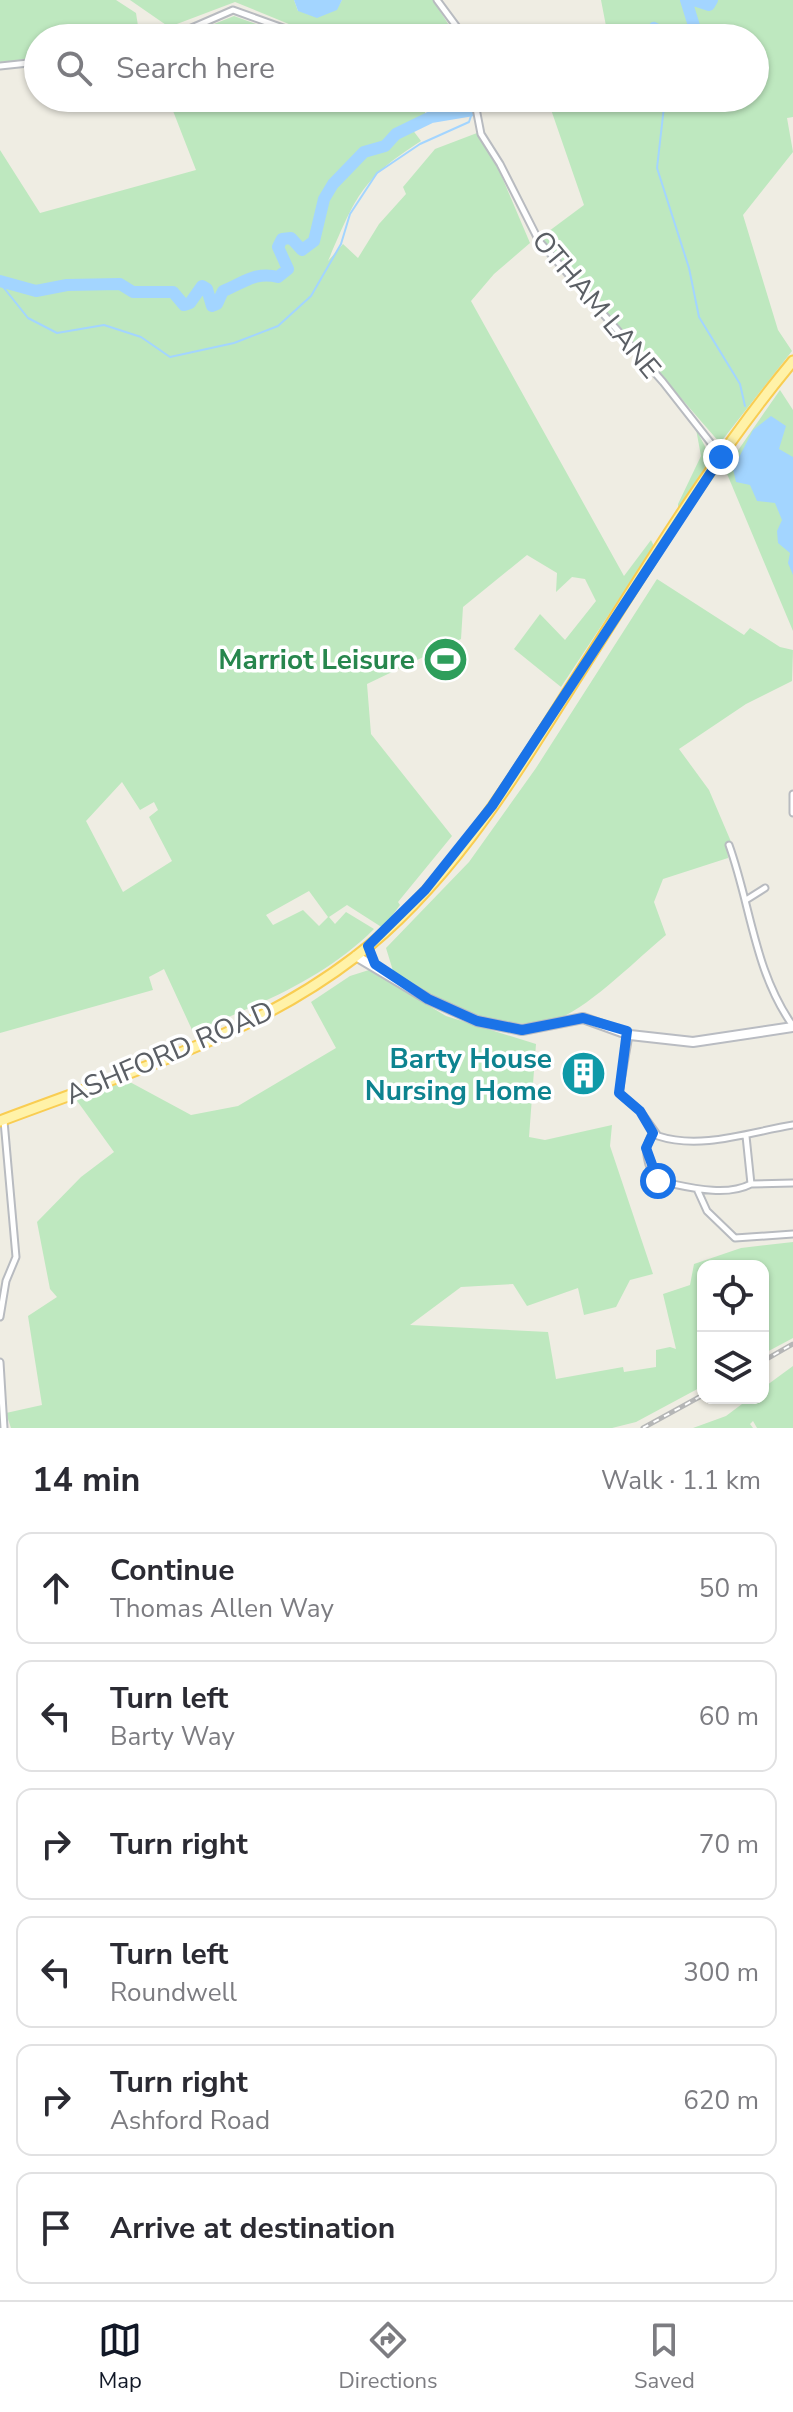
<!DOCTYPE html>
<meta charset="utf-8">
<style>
:root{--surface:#fff;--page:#f7f7f7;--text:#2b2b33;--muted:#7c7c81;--line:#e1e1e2;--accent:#111827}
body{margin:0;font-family:"Nunito Sans",sans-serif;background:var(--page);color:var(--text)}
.controls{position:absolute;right:24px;bottom:24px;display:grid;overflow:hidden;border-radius:16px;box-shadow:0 2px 6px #0004}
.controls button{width:72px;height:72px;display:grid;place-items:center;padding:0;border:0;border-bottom:2px solid var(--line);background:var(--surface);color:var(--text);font:40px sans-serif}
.stop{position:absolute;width:24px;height:24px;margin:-18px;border:6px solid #1a73e8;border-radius:50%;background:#fff}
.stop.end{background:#1a73e8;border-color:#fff;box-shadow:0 2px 8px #0008}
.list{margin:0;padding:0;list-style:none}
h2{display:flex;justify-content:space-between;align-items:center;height:104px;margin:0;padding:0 32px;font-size:34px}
h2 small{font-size:26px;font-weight:400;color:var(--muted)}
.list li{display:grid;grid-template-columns:52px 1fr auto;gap:24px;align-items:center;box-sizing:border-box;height:112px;margin:0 16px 16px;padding:0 16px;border:2px solid var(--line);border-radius:16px}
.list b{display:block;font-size:30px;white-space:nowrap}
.list p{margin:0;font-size:26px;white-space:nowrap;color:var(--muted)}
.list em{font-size:26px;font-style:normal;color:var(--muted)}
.icon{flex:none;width:44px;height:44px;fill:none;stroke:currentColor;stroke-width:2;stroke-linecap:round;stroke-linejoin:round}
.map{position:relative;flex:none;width:793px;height:1428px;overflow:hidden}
.search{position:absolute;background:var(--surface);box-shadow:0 2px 6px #0004;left:24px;right:24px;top:24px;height:88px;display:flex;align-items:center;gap:20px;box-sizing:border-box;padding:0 28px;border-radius:44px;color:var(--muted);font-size:30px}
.sheet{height:872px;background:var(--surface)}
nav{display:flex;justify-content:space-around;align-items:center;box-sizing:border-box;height:112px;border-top:2px solid var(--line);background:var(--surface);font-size:22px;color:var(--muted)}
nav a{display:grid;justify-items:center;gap:4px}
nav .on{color:var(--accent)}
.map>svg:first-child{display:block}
.green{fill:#bee8bf;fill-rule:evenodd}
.water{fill:#a3d5ff}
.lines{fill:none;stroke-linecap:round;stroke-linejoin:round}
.stream{stroke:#a3d5ff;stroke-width:2}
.river{stroke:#a3d5ff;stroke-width:12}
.street-casing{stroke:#b8bbc0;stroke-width:9}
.secondary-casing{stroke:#b9bcc2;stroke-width:12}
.primary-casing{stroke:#f9cd52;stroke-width:13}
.street{stroke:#fff;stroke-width:5}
.secondary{stroke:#fff;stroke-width:8}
.primary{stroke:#fff2a8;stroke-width:9}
.rail-casing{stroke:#b5b6b6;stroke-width:5}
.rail{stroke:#fff;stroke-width:2;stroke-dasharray:6;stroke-linecap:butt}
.route{stroke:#1a73e8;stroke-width:10}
.labels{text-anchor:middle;stroke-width:7;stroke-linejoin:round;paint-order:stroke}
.street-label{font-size:28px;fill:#5b5f65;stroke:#fff}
.leisure-label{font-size:28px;font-weight:bold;fill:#27864d;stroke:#fff;text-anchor:end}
.culture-label{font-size:28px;font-weight:bold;fill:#0d838f;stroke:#fff;text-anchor:end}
</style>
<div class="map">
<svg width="793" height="1428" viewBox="0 0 793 1428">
<rect width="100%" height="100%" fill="#efede3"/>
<path class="green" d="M0,0H116L136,13L138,26L102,38H38V59L0,62Z
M130,0H294L298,11L336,10L342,0H433L457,38H323L235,2L169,27Z
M601,0H793V117L787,118L793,152L743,215L778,330L792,351L720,443L541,237L584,205L547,98H755V38H564L560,28L606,26Z
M234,16L295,38H179Z
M168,98H469L425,110V118L409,125L421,141C360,180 356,197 328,261L343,244L358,258L379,224L406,194L403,187L435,149L477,133L496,163L530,243L494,274L471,301L624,576L651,540L654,546L561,687L514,649L540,614L565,640L596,601L585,579L572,577L556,592L557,573L527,555L463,607L461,639L367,684L371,734L452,836L398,902L400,905L383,928L347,905L329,917L335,924L346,912L374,929C323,980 257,1005 193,1032L164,969L149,977L153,990L0,1033V150L40,213L196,170ZM122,782L140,810L154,802L158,810L149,817L172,861L123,892L86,821ZM309,891L328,917L319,926L303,910L273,925L266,915Z
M780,390L793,410V631L725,469Z
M696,429L711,458L678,510V504L701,456Z
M657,579L744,635L750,628L780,647L793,650L792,681L746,704L679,749L709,790L732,844L727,846L728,858L663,879L654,902L666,935C639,957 586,1011 554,1020C499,1035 440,1002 394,974L386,948L469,862L536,768Z
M369,970L446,1016L536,1044L529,1137L545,1140L612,1125L610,1146L653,1274L630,1280L616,1307L584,1315L578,1288L527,1306L513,1284L461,1287L410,1325L548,1332L556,1379L623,1367L624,1372L656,1367V1350L670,1347L676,1349L663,1294L690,1285L694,1264L741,1248L793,1242V1338L763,1354V1266H703V1386L636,1422L612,1428H11L6,1413L42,1405L28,1316L57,1297L50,1289L37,1222L81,1177L114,1152L75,1098L128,1081L191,1115L238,1106L336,1048L311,1002L350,976Z
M793,1366V1428H757L753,1421L750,1424L753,1428H693L726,1416L750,1398H763V1388Z"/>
<path class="water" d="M294,0H342L337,10L317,18L298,11Z
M771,416L786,426L779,449L793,457V575L788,563L790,553L778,543L777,531L782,520L775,503L757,501L750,485L736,482L733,469L753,430Z"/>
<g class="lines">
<path class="stream" d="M665,98L657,168L689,268L699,317L740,384L745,406
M0,283L28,318L57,333L104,325L141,337L170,357L234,343L278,326L311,296L341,244L350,214L377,173L420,144L469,122L473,110"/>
<path class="river" d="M686,0L695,29L692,38
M694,0L709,5L712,0
M555,38L565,34L571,38
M645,38L654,28L674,38
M0,281L36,291L67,285L120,284L133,292H173L184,305L190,303L202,286L207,289L212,306L217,304L223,291C243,283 256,271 278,277L288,269L278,247L282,239L291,238L302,250L314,241L324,199L333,184L364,152L385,146L396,134L431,117L473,110L489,98"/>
<defs>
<path id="street" d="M437,0L465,38
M120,38L136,33H180L233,10L311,38
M0,66L38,62
M474,98L481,134L500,164L539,241L663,382L721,456
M793,794V813
M729,845C751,906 754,971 793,1026
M746,900L765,888
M629,1035L619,1093L640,1111L658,1136C701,1150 750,1132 793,1125
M653,1133C642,1148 647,1167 658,1181C685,1186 724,1198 751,1184
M746,1136L751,1184L793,1183
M697,1189L707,1211L735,1238L793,1234
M0,1317L6,1281L16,1257L4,1121
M0,1362L4,1428"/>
<path id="secondary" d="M356,956L428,999L477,1021L522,1030L583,1018L630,1035L693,1042L793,1027"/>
<path id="primary" d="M0,1121C121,1075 251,1037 355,957C447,887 511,782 572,685C642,575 710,461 793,361"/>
</defs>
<use href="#street" class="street-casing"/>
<use href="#secondary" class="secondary-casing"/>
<use href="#primary" class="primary-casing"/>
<use href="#street" class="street"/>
<use href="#secondary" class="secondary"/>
<use href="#primary" class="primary"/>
<defs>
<path id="rail" d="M763,1361L793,1344
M643,1428L703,1395"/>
</defs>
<use href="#rail" class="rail-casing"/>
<use href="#rail" class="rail"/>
</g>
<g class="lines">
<path class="route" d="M658,1181L646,1148L653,1133L640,1111L619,1093L627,1031L583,1018L522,1030L477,1021L428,999L375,964L368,946L425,890L492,806L721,457"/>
</g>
<defs>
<symbol id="stadium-disc" viewBox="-11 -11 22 22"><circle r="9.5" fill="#2e9e5b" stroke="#fff"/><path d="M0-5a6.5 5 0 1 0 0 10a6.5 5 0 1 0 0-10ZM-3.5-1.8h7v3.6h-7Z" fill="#fff"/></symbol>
<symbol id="building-disc" viewBox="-11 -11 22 22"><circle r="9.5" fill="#0f9aa8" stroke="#fff"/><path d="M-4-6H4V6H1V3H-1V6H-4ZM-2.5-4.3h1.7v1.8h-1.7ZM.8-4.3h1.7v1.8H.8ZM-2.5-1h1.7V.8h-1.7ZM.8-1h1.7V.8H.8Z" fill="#fff"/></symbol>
</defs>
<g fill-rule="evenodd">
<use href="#stadium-disc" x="420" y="634" width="51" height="51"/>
<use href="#building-disc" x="558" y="1048" width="51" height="51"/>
</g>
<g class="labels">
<g class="street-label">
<text transform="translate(597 304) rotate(50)" y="10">OTHAM LANE</text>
<text transform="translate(169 1052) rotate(-23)" y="10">ASHFORD ROAD</text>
</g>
<g class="leisure-label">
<text x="415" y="669">Marriot Leisure</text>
</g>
<g class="culture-label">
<text x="552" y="1068">Barty House<tspan x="552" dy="32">Nursing Home</tspan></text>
</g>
</g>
</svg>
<div class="controls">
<button><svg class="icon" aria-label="locate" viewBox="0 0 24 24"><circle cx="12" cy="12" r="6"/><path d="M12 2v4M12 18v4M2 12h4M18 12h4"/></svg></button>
<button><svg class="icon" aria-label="layers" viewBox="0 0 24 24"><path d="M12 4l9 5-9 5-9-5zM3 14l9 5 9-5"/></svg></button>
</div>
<div class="stop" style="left:658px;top:1181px"></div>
<div class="stop end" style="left:721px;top:457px"></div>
<div class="search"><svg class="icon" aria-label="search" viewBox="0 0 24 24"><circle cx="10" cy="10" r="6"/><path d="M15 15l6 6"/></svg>Search here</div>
</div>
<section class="sheet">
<h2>14 min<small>Walk · 1.1 km</small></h2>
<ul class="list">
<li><svg class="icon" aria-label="ahead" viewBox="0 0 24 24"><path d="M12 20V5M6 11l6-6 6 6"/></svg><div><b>Continue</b><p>Thomas Allen Way</p></div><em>50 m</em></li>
<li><svg class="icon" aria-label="left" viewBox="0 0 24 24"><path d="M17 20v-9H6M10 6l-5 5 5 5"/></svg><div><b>Turn left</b><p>Barty Way</p></div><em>60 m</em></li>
<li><svg class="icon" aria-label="right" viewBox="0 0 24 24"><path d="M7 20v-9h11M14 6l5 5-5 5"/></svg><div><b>Turn right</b></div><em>70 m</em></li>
<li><svg class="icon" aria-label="left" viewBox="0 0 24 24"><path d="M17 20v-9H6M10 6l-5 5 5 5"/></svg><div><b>Turn left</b><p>Roundwell</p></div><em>300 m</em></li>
<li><svg class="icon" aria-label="right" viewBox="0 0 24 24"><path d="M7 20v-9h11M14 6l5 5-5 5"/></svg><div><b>Turn right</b><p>Ashford Road</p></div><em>620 m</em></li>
<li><svg class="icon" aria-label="arrive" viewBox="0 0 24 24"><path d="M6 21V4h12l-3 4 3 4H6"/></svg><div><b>Arrive at destination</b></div></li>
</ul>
</section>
<nav>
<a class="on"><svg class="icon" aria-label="map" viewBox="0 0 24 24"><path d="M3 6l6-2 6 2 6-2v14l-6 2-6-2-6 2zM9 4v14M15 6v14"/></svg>Map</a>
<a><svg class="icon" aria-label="directions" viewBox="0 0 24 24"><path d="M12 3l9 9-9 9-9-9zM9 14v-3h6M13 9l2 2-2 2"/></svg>Directions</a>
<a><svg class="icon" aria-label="saved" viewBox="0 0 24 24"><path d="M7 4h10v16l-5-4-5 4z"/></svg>Saved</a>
</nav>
